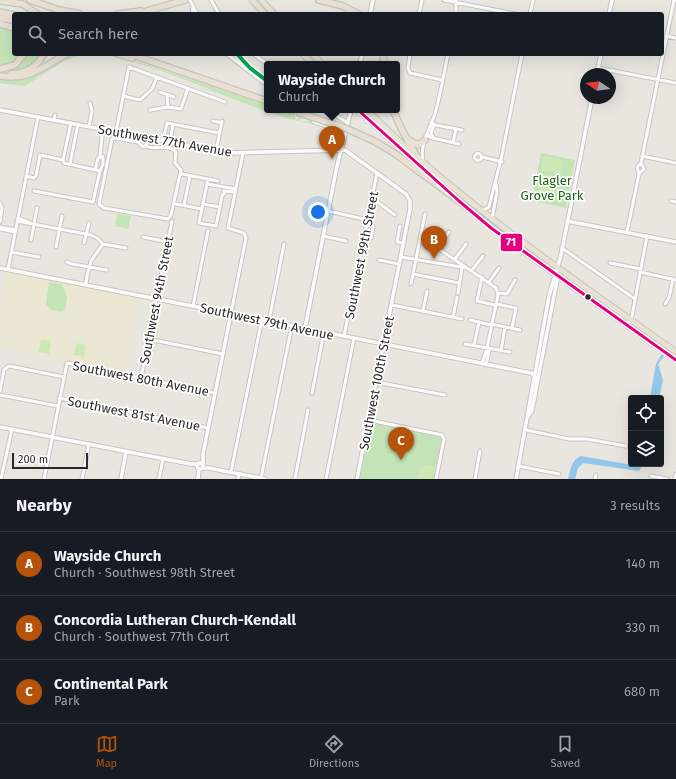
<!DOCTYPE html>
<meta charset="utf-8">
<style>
:root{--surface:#171b24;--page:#20242c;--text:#f1f3f6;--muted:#9ea1a6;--line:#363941;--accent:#b45309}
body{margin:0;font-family:"Fira Sans",sans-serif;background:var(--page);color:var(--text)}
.controls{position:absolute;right:12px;bottom:12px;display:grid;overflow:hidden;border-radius:4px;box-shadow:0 4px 16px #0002}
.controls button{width:36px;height:36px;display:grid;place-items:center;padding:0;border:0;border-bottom:1px solid var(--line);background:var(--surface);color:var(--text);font:20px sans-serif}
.compass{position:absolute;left:580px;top:68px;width:36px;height:36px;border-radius:50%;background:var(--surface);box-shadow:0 4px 16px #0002;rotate:283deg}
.scale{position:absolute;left:12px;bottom:10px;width:76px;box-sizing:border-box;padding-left:4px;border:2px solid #2a2a2a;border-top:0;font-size:11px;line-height:14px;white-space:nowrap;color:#2a2a2a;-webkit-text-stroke:3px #fff;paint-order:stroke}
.you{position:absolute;left:318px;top:212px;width:14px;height:14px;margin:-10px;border:3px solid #fff;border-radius:50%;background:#1a73e8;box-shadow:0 0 0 6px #1a73e833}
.badge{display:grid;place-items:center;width:26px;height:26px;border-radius:50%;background:var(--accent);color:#fff;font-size:13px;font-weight:700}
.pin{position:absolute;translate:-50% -33px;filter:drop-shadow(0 1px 2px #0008)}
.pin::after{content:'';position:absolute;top:21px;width:14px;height:12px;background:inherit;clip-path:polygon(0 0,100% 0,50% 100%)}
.popup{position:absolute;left:264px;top:61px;width:136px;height:52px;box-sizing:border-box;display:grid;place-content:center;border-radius:4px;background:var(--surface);filter:drop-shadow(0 1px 3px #0005);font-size:13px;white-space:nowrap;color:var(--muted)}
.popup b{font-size:15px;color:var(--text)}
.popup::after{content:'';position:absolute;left:50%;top:100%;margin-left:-8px;border:8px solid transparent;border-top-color:var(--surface)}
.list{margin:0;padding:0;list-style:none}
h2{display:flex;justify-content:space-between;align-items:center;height:52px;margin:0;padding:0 16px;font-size:17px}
h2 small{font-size:13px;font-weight:400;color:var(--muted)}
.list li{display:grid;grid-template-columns:26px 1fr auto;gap:12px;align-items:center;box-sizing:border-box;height:64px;padding:0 16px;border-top:1px solid var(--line)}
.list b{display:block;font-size:15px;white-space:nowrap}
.list p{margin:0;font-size:13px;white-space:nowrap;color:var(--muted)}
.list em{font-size:13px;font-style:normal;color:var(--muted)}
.icon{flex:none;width:22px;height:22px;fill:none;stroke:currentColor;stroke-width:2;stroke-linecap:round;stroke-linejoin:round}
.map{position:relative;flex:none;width:676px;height:479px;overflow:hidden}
.search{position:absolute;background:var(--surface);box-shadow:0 4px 16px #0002;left:12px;right:12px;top:12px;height:44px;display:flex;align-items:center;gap:10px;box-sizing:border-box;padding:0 14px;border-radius:4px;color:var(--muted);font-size:15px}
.sheet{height:244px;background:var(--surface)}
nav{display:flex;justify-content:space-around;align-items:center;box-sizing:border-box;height:56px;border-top:1px solid var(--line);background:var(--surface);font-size:11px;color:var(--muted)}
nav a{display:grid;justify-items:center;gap:2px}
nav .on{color:var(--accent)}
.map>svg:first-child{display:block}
.education{fill:#ebe7d3}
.green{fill:#c4e4b7}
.pitch{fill:#cee8b5}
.water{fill:#92c7ea}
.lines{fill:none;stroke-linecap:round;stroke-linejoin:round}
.minor-casing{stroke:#c6c5c5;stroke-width:5}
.tertiary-casing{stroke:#c6c5c5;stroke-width:5.5}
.trunk-casing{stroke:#c4c4c1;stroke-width:7}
.motorway-casing{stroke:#c4c4c1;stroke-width:8}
.minor{stroke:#fcfbfa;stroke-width:3}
.tertiary{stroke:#fcfbfa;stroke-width:3.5}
.trunk{stroke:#e8e2d2;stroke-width:5}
.motorway{stroke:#e9e0d3;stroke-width:5.5}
.motorway-bridge-casing{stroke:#c4c4c1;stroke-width:8;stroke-linecap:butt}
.motorway-bridge{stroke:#e9e0d3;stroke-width:5.5}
.bus-1-casing{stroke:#fff;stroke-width:6}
.bus-1{stroke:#e5007d;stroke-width:3}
.metro-1-casing{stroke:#fff;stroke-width:7}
.metro-1{stroke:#00a651;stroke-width:4}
.bus-dot{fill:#2a2a2a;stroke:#fff;stroke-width:1.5}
.labels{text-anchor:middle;stroke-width:3.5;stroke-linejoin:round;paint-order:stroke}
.street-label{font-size:13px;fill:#2a2a2a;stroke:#fff}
.park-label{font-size:13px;fill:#1e661a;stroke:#fff}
.line-badge{stroke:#fff;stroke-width:1.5}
.badge-label{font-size:11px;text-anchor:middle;font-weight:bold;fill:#fff}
</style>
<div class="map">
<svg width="676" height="479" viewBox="0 0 676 479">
<rect width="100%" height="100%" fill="#e8e6df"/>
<path class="education" d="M7,272L140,298L125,372L0,347V305Z"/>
<path class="green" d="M0,26L14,31V54H22L16,62L0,67Z
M25,54H41C31,68 17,73 0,73V70L14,68Z
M70,54H83L64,61L25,86L0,83V78C34,82 42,68 70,54Z
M100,54L117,55L267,105V110H282L295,113V120L298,119L302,115L300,121L308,122L309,119L320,126C244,111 176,68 100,54Z
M365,113L448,187L528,249L517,244L467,204Z
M541,153L575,160L566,208L532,201Z
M117,214L131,216L128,229L115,226Z
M49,282L62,284L67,297L65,310L62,312L51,310L46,304Z
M372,423L441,436L443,440L435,479H358L369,425Z"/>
<path class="pitch" d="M544,156L563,160L560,173L541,170Z
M541,174L558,177L552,203L535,199Z
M41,339L51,341L49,354L38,352Z
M76,343L86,345L84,357L74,355Z
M425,465H431L436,468L434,479L419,478V470Z"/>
<path class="water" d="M662,354L664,356L658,364L663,380L659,398H650L656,364Z
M581,456L632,465L643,464L639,471L583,463L578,468L575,479H568C571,468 571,460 581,456Z"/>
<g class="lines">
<defs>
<path id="minor" d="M190,0L197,14
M211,0L219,14
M444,0L515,14
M192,14L193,7
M419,14L422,0
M456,14V0
M530,14L533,0
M666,36L676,38
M227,54L267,85
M254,54L267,64
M410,54L408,68L410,73L442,80
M598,68L676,83
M160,92L174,97
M167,95L168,107
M123,96L140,100L152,89L157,77
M150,110L168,107L181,109L188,88
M306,110L314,122L331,127L343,137
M327,110L348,123
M54,120L55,115
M213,121L222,123
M431,122L435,125L462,130
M89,126L92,111L90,103
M116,132L129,67L225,102
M426,135L433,138L459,144
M433,137L431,134L434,124
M163,141L167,123L219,133
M170,142L173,124
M453,142L456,129
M146,146C155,151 168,143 176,152L175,163L181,170L171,215L168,219L104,208L99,204L112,139L115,138L138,142L143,147L146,145L148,138
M216,151L222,121
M474.5 157a3.5 3.5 0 1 1 7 0a3.5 3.5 0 1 1-7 0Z
M100,156L102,137
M642,156L676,163
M482,157L499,161
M63,160L71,123
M501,160L522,54
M423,161C419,143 432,127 436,110C441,92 444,73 448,54
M70,164L78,124
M95,170L98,158L103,157V164L100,171
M182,174L218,181
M639,174L644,169L641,163
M26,176L34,178L36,176L40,155L63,160L64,163L100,171L93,202L34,191
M208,179L199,223L216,226L222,196L225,192
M207,184L236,189
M224,191L235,192
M372,198L395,215
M671,201L676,202
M0,203L2,208L0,222
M176,204L202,209
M203,204L220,207
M184,205L190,176
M328,211L368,220
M482,211L489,207L500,163L502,162L501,160L499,161L500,163
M18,218L30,223
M492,219L497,192L496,184
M17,221L91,235L97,238L103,244L126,248
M367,225L373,226L371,238
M400,226L397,242L404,243
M0,227L16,230
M0,229L15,232
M627,232L639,174L637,167L641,163L674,0H676
M323,236L346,241
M143,237L168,242
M31,240L37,208
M420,240L433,245L467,268
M84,243L89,223
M56,247L62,216
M438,248L449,232
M562,248L635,299
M11,252L39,257
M401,257L467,268L496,288L498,295L487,348L482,364
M455,259L466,244
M379,260L399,264
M67,262L72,264L107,270
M610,263L641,269
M8,269L38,117
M472,270L483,256
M640,272L676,280
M413,274L459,283
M87,276L91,261L103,244
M482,277L477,301L495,305
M489,282L499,268
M85,284L87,276L86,285
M411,284L425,214
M458,293L462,268
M498,293L507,294L515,280
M496,304L516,308L512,328
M665,304L669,298L673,279
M392,305L462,319
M193,306L208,231
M423,311L427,291
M231,313L246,238L244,233L228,228L243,153
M453,317L457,297
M470,320L491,325
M269,321L284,244
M491,324L520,330
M627,326L632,316L647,236
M344,336L377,173
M148,339L223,354
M465,344L510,352
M474,345L479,322
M501,351L505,327
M486,365L489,351L487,348
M141,378L172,221
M376,382L445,395
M0,391L4,370L9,366L64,377
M312,393L324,332
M0,395L58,406
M59,398L208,428
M369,420L442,435L444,439L436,479
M526,430L569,439H587L626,446
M518,466L559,474
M231,472L262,319
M651,476L667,479
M261,478L292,325
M1,479L12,429
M44,479L67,363L215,393
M82,479L89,444
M159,479L163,459
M238,479L239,474
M295,479L308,410
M326,479L354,338
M475,479L480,451
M595,479L596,475
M675,479L676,474"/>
<path id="tertiary" d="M370,14L373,0
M609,14L612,0
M360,64L362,54
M597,74L601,54
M0,110L228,153L345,150L406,194L410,201V209L357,479
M567,221L676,242
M0,268L531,373L534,375L537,384
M305,328L337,166L351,110
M529,415L532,410L558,275
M0,427L191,464H199
M197 466a3 3 0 1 1 6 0a3 3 0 1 1-6 0Z
M203,464V454L231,313
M203,468H209L265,479
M121,479L126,452
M198,479L199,469
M516,479L549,296L561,255L592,98"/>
<path id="trunk" d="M252,0L265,14
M261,0L274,14
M303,54L312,64
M313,54L322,64
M358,110L442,186
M367,110C460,203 570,276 676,352
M457,200L516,246L676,360"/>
<path id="motorway" d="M30,0L59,10L80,14
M319,0L343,6L358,14
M0,1L23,4L37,14
M0,12L14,15
M118,14L141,11
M137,14L185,0
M0,18L14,20
M0,24L14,28
M119,54L132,58
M130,54L267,101
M383,54L384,64
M0,69L15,65L24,54
M11,74C26,73 36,68 44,54
M0,76C30,80 42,68 66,54
M393,110L401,128L417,157
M409,140L418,145L425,140
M374,141L394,153L459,201"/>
</defs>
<use href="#minor" class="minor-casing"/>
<use href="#tertiary" class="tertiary-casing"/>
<use href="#trunk" class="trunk-casing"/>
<use href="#motorway" class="motorway-casing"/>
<use href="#minor" class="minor"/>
<use href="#tertiary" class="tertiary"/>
<use href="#trunk" class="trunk"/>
<use href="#motorway" class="motorway"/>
<defs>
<path id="motorway-bridge" d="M297,112L345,128L374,141"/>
</defs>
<use href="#motorway-bridge" class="motorway-bridge-casing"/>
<use href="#motorway-bridge" class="motorway-bridge"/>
<defs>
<path id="bus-1" d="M358,110L459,201L491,228L676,360"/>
</defs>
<use href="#bus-1" class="bus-1-casing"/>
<use href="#bus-1" class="bus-1"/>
<defs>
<path id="metro-1" d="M237,54L250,68L267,81"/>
</defs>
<use href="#metro-1" class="metro-1-casing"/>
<use href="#metro-1" class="metro-1"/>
</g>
<circle class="bus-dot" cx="588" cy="297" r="3.5"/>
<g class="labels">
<g class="street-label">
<text transform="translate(165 140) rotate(10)" y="5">Southwest 77th Avenue</text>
<text transform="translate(361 255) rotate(-79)" y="5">Southwest 99th Street</text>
<text transform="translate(156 300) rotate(-79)" y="5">Southwest 94th Street</text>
<text transform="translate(267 321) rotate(12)" y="5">Southwest 79th Avenue</text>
<text transform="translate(141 378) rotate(11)" y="5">Southwest 80th Avenue</text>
<text transform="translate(376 383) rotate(-79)" y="5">Southwest 100th Street</text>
<text transform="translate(134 413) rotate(11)" y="5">Southwest 81st Avenue</text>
</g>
<g class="park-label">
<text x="552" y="185">Flagler<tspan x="552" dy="15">Grove Park</tspan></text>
</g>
</g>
<rect class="line-badge" x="500" y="233" width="23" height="19" rx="4" fill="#e5007d"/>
<g class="badge-label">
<text x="511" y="246">71</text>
</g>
</svg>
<div class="controls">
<button><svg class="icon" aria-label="locate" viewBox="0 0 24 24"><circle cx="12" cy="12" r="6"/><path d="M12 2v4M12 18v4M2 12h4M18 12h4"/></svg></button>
<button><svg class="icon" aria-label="layers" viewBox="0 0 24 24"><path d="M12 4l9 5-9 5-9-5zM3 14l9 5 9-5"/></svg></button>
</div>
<svg class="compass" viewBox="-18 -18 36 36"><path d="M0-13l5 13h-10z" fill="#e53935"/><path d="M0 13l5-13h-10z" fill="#9ea1a6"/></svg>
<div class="scale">200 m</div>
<div class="you"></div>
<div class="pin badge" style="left:332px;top:159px">A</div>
<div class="popup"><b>Wayside Church</b>Church</div>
<div class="pin badge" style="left:434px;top:259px">B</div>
<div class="pin badge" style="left:401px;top:460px">C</div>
<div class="search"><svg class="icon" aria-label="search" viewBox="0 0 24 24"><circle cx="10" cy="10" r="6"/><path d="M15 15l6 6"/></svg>Search here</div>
</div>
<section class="sheet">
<h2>Nearby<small>3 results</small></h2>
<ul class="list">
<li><span class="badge">A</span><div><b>Wayside Church</b><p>Church · Southwest 98th Street</p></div><em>140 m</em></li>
<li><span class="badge">B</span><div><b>Concordia Lutheran Church-Kendall</b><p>Church · Southwest 77th Court</p></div><em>330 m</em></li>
<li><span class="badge">C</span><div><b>Continental Park</b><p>Park</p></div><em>680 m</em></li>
</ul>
</section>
<nav>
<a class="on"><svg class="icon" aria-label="map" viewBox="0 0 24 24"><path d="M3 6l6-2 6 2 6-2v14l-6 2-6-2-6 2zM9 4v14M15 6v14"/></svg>Map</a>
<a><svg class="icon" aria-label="directions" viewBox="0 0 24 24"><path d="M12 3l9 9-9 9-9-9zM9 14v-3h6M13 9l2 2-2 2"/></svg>Directions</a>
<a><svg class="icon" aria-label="saved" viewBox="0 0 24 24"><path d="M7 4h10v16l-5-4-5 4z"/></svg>Saved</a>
</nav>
